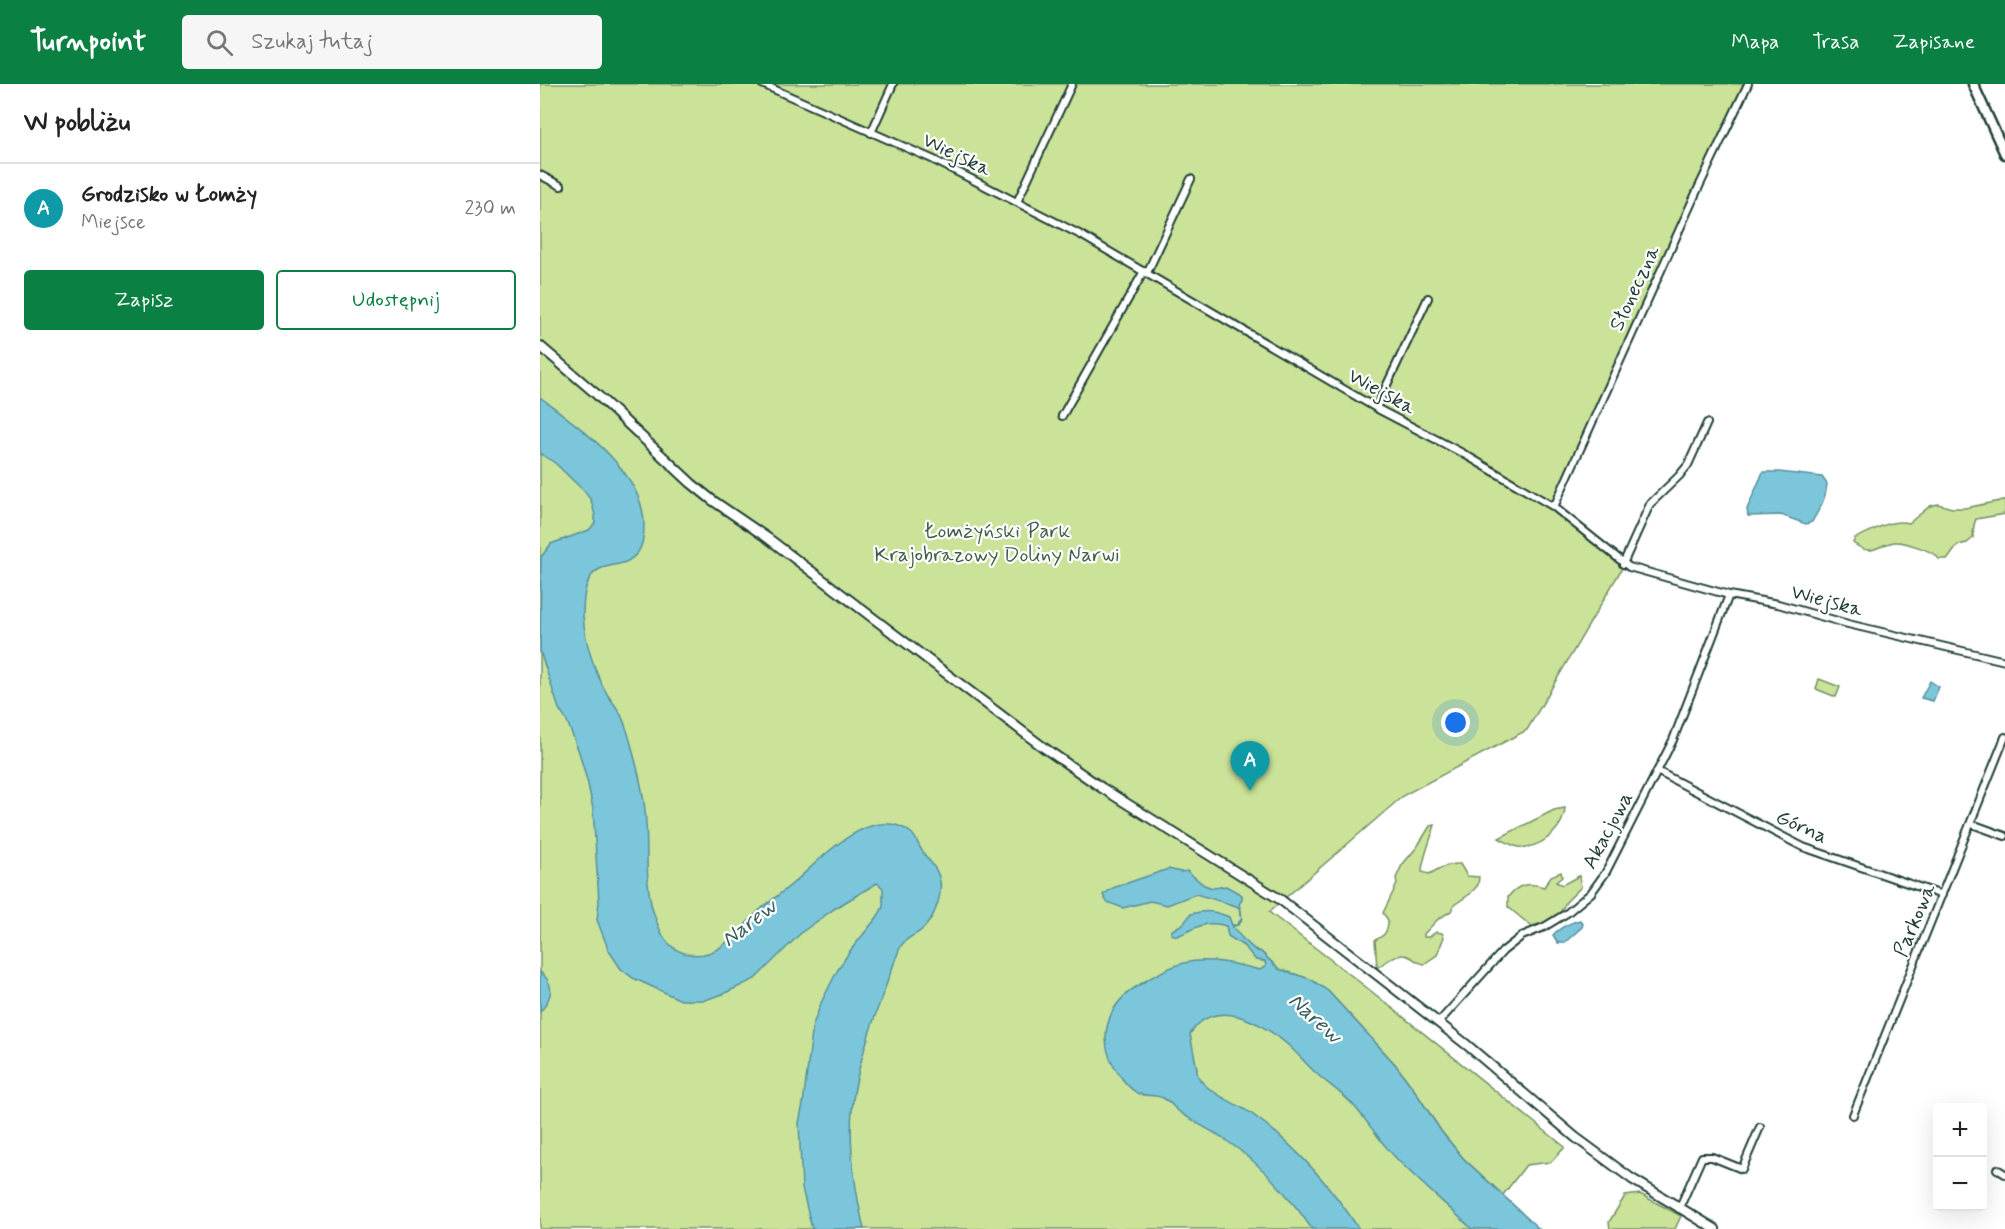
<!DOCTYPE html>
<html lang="pl">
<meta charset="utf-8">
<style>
:root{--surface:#fff;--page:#f6f6f6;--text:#222;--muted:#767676;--line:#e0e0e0;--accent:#0b8043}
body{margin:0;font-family:Mynerve,sans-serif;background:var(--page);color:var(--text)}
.controls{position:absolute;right:18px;bottom:18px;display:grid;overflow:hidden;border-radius:6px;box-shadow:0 6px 24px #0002}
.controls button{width:54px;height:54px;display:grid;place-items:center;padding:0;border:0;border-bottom:2px solid var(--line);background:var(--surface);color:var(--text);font:30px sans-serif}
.you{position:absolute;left:916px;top:639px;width:21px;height:21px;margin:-15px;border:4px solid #fff;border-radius:50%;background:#1a73e8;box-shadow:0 0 0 9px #1a73e833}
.badge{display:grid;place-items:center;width:39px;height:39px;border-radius:50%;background:var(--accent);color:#fff;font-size:20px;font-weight:700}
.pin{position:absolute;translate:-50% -50px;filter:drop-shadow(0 2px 3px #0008)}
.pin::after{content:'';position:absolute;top:32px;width:21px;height:18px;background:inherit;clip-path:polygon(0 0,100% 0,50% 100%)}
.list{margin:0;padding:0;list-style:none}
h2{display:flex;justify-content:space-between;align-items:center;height:78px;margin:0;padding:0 24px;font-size:26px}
h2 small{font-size:20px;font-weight:400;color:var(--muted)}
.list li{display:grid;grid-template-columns:39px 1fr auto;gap:18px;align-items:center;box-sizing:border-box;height:90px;padding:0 24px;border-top:2px solid var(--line)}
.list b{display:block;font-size:22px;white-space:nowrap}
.list p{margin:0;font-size:20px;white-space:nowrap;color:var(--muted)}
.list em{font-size:20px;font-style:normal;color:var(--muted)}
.actions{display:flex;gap:12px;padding:18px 24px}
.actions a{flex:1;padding:14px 0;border:2px solid var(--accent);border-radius:6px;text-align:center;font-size:21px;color:var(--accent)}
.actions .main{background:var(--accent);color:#fff}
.icon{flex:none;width:33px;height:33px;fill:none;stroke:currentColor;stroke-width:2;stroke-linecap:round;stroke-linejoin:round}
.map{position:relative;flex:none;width:1465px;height:1145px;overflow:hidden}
header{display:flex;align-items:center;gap:36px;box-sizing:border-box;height:84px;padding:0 30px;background:var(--accent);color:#fff}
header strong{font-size:28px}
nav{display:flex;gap:33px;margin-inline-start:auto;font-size:21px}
.search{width:420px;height:54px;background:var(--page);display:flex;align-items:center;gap:15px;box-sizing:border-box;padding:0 21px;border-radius:6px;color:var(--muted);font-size:22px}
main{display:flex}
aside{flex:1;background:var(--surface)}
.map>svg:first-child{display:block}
.green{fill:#cae399;stroke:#749066;stroke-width:1.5}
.water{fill:#7cc6dc;stroke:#578f99;stroke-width:1.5}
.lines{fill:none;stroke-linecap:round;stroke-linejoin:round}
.minor-casing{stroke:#1f3d34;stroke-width:10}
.tertiary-casing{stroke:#1f3d34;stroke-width:12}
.secondary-casing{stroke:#1f3d34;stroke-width:13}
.minor{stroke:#fff;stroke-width:6}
.tertiary{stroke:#fff;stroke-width:8}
.secondary{stroke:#fff;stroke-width:8}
.labels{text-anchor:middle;stroke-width:4.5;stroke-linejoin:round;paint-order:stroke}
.street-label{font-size:21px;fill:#1f3d34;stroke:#fff}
.park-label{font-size:21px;fill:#415e48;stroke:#fff}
.water-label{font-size:22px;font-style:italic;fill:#365f5e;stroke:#fff}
</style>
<header>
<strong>Turnpoint</strong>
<div class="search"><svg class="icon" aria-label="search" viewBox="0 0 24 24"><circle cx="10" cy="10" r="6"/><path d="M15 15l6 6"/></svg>Szukaj tutaj</div>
<nav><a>Mapa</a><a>Trasa</a><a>Zapisane</a></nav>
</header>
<main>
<aside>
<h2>W pobliżu<small></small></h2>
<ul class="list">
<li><span class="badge" style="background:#0f9aa8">A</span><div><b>Grodzisko w Łomży</b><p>Miejsce</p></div><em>230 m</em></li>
</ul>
<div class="actions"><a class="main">Zapisz</a><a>Udostępnij</a></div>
</aside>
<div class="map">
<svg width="1465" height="1145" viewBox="0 0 1465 1145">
<rect width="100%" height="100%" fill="#fff"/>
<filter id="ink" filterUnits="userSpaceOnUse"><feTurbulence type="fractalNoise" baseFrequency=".0167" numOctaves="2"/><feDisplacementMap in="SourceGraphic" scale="12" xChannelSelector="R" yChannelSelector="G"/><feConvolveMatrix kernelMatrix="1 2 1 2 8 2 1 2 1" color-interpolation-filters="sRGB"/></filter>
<g filter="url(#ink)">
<path class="green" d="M0,0H1210L1014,427L1084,481L987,646L864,711L729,828L826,903L1025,1063L1011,1078L986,1081L963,1111L923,1074L901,1047L875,1007L855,980L788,907L769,895L739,885L721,868L696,857L709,866L716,876L725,877L726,882L720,886L680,879L970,1145H0Z
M1465,416V430L1436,435L1434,441L1433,454L1427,459L1418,461L1408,475H1399C1394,467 1364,457 1354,458C1336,461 1333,474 1313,459L1315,454C1333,448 1349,434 1369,439L1390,422L1398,420L1412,424H1425Z
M1279,595L1300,603L1296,613L1276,605Z
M1025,724C1024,743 1006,760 987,763C977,765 968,759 959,754L1014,726Z
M895,741C892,751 881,780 882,788L889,790C899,785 909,779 920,780L927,792L939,793L938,801L930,810L914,821L911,827L897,836L884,850V853H889L896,848L902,849L904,853L897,871L884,880C877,879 876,876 870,873C859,866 846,878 837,884L835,856C845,852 848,847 848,836L843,829L857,800L856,794L862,781L877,763L890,742Z
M1021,788L1022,793L1016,798L1022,801L1039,792L1041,803L1026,818L1020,829L1004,839L991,842L968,823V813C978,800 989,798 1004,803L1011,792Z
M1100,1110L1141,1132L1135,1145H1070L1069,1138L1085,1112Z"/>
<path class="water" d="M0,313C39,343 105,388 104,442C104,450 103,461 98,468C87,482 77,479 62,484C44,490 43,516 43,532C45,558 54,587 67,610C72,618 78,624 82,633C87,645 91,659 94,672C100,694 105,716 106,739C108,768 105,800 113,827C119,846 125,863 144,869C180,879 199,844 222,824C234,814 247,805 259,794C285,771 332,720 370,748C376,752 377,759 381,765C386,775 396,781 399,793C404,809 395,832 384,844C376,852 363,854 359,866C342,913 323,959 314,1009C307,1053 314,1102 324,1145H272L262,1104L259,1039L263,1020L273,941L281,919L297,887L310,867L338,832L343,823V804L337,799L294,825L262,848L215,895L183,910L165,916H141L93,894L81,885L69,867L57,836L59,818L53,725L48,700L39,668L27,637L19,625L0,567L1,473L11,460L49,446L55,439V431L51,416L44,407L15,379L0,369Z
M1223,388H1239L1282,393L1287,400C1286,415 1279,425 1272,438L1266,440L1241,431L1208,432L1207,425Z
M1390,597L1399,603L1393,617L1381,614Z
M628,785L641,788L647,787L664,801L673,804L686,802L702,811V816L699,820C702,828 705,842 693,842H692L701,853L715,866L721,868L739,885L770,895L788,907L855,980L875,1007L901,1047L923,1074L999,1145H932C907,1121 879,1098 855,1073C840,1058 829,1039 815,1023C804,1010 790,1002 777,990C767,981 758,970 748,961C721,938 675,911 650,950L657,985C654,1004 699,1020 712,1030C755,1061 790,1101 819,1145H772C749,1111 721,1080 687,1057C672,1046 652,1038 637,1026C632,1022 630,1017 623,1014C615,1010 605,1013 597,1009C591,1005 585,999 581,993C555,960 564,922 599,901C613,892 628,883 644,879C668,873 697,880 720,886L726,882L725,877L716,876L704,862L688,852L686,842C665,835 655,845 637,852L631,850V847L644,839L651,830C666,826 675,827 689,833L692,841H697L702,834L699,824L696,822L656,810L627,821L610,817L583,824L567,818L563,811L573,804Z
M1040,836L1043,840L1042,843L1024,859H1018L1013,851C1019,844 1031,838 1040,836Z
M0,888C16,900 12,914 0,928Z"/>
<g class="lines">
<defs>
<path id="minor" d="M222,0L392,75L541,151L836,324L924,370L1014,423L1089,483L1189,511L1238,520L1308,540L1465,577
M331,49L353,0
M0,91L21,102
M477,118L532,0
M607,189L651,95
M836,324L888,214
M522,332L604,187
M1014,423L1156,109L1208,0
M1083,480L1110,420L1139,392L1148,381L1167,339
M1117,687L1263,763L1402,811
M1432,740L1465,752
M898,939L963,867L982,852L1004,843L1027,829L1051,809L1066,788L1133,656L1189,511
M1313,1031C1364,905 1415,779 1465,653
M1457,1085L1465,1090
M1139,1125L1162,1073H1172L1202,1085L1220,1043"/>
<path id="tertiary" d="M0,262L55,309L151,399L172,416L229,455L503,663L562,704L741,816L927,961L1035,1053L1092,1095L1175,1145"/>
<path id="secondary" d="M1433,0L1465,70"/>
</defs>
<use href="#minor" class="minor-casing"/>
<use href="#tertiary" class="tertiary-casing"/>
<use href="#secondary" class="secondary-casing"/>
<use href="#minor" class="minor"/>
<use href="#tertiary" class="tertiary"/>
<use href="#secondary" class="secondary"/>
</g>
</g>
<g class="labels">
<g class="street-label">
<text transform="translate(417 70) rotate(26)" y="7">Wiejska</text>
<text transform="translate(1094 204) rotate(-65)" y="7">Słoneczna</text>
<text transform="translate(842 307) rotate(29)" y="7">Wiejska</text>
<text transform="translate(1287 516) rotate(15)" y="7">Wiejska</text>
<text transform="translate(1262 742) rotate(24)" y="7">Górna</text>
<text transform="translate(1067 746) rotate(-62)" y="7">Akacjowa</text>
<text transform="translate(1374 836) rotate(-67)" y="7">Parkowa</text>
</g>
<g class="park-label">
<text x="457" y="453">Łomżyński Park<tspan x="457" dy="24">Krajobrazowy Doliny Narwi</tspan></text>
</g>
<g class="water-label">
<text transform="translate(208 838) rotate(-38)" y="8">Narew</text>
<text transform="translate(776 933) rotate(42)" y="8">Narew</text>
</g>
</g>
</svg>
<div class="controls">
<button>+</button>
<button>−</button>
</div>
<div class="you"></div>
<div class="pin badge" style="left:710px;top:707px;background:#0f9aa8">A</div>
</div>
</main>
